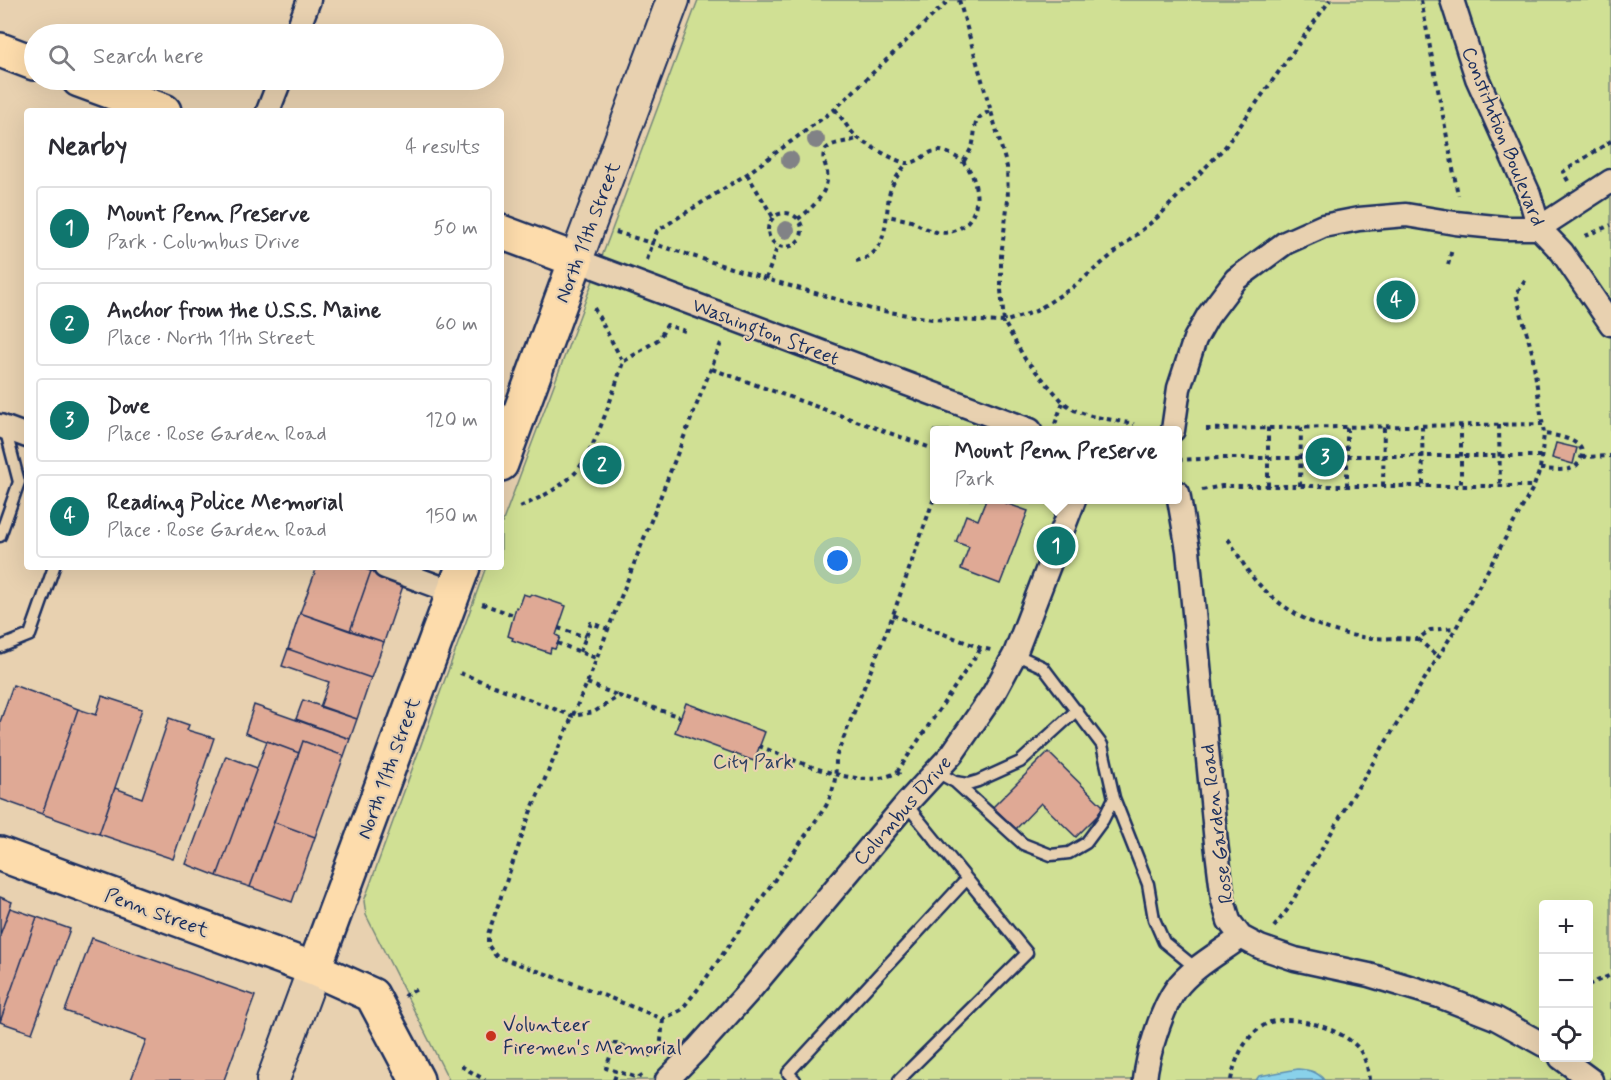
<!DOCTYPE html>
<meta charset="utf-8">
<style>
:root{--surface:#fff;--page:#f7f7f7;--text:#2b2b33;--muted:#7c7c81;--line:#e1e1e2;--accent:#0f766e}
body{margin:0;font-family:Mynerve,sans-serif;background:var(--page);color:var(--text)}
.controls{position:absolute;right:18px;bottom:18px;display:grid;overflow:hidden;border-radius:6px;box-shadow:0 6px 24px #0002}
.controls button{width:54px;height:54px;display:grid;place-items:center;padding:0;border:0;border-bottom:2px solid var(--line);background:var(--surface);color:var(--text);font:30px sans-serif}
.you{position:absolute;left:838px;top:561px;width:21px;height:21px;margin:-15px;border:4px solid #fff;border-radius:50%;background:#1a73e8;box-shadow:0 0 0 9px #1a73e833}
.badge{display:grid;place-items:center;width:39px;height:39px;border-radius:50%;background:var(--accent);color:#fff;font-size:20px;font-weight:700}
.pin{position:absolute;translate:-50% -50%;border:3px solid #fff;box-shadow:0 2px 6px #0006}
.popup{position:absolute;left:930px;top:426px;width:252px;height:78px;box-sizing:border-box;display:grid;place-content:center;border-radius:6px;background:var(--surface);filter:drop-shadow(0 2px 4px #0005);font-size:20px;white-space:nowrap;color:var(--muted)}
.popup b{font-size:22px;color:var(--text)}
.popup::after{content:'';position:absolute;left:50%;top:100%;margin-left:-12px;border:12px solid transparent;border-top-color:var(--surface)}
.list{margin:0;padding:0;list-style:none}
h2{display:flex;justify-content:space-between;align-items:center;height:78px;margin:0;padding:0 24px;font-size:26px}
h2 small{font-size:20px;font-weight:400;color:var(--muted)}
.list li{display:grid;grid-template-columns:39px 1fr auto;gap:18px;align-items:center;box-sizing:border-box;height:84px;margin:0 12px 12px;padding:0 12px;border:2px solid var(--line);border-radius:6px}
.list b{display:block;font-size:22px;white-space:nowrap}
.list p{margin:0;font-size:20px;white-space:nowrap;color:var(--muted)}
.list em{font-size:20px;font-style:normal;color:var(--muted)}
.icon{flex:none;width:33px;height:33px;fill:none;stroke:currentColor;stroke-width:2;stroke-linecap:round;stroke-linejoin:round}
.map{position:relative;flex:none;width:1611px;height:1080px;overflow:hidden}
.search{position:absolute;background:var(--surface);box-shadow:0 6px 24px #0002;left:24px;top:24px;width:480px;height:66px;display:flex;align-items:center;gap:15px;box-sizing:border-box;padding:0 21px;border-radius:33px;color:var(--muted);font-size:22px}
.panel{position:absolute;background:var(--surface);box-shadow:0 6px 24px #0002;left:24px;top:108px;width:480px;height:462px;border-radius:6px}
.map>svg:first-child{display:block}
.green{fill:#d0e094;stroke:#768879;stroke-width:1.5;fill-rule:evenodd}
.water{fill:#89d1ea;stroke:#5d90b2;stroke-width:1.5}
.building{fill:#dfa995;stroke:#1b2f5e;stroke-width:1.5}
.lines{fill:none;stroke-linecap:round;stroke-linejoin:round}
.lane-casing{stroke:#1b2f5e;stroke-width:15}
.street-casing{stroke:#1b2f5e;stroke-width:27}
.secondary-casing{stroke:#1b2f5e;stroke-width:36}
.primary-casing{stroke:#1b2f5e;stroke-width:38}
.path{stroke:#1b2f5e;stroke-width:4;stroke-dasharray:4.5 4.5;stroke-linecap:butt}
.lane{stroke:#e8d1b0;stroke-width:10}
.street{stroke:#e8d1b0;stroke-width:22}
.secondary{stroke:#e8d1b0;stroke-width:32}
.primary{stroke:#fddcac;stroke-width:33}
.tree{fill:#818286}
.poi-dot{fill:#c8321e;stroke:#e8d1b0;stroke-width:2}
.labels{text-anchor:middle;stroke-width:4.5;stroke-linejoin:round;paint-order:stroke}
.street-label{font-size:20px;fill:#1b2f5e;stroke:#e8d1b0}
.park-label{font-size:20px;fill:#2d4163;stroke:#e8d1b0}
.poi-label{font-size:20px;fill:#1b2f5e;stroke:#e8d1b0;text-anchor:start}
</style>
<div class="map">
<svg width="1611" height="1080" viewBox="0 0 1611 1080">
<rect width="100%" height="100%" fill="#e8d1b0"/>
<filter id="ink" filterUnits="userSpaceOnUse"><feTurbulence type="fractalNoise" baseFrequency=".0167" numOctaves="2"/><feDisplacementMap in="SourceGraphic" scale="12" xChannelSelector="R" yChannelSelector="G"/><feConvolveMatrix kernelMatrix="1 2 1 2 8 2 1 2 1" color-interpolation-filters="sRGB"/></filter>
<g filter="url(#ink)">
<path class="green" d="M698,0H1611V1080H449L366,915L364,901L486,567H501V526ZM934,430H1178V500H934ZM1544,904H1588V1058H1544Z"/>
<path class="water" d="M1298,1069C1309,1070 1317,1071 1324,1080H1256L1259,1076Z"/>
<path class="building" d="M1556,443L1577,448L1573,464L1552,458Z
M986,500H997L1028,511L1000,584L961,569L969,547L956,542L966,515L978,520Z
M317,567H358L371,571L350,631L300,613Z
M371,571L404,583L384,642L350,631Z
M523,594L529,596L531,594L566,606L556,635L560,637L555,649L551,648L550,653L512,640L513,638L508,636L516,607L518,608Z
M300,613L384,642L371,678L288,649Z
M288,649L371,678L357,719L320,707L329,682L282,666Z
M13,685L78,709L42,814L0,799V722Z
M102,696L142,709L99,834L42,814L78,709L96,715Z
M303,700L357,719L350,739L296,719Z
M686,703L765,732L754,761L675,732Z
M254,705L350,739L344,756L303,741L299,753L245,733Z
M169,718L189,725L187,730L214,738L173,859L99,834L115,788L142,798Z
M267,741L299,753L250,887L217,876Z
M303,741L344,756L315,837L274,822Z
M1048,752L1105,808L1076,837L1041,803L1016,829L993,807Z
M226,756L257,768L217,876L186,864Z
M274,822L315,837L292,902L250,887Z
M0,897L12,902L0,935Z
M10,908L37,917L0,1022V935Z
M37,917L70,929L32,1033L0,1022Z
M92,938L255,996L224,1080H131L146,1040L65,1011Z"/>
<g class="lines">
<defs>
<path id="lane" d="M0,536L19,482L5,428
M0,647L30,635L54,567
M1015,654L1043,667L1102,745L1114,798L1148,884L1154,919L1164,942L1197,969
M935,771L955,782L968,784L978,781L1020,762L1077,710
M955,782L1023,844L1051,855L1069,853L1086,843L1103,820L1114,798
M795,1080L788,1073L967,879
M899,1080L1027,953L906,804"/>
<path id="street" d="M1452,0L1477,78L1529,194L1539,228L1562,252L1611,324
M296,34L309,0
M268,111L280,80
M1539,228L1611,181
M576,260L1030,430
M0,426L27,436
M1173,430L1179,388L1195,339L1208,316L1236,279L1285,243L1323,226L1359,219L1406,215L1455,223L1505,228H1539
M1178,493L1188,550L1216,843L1223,900L1229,921L1241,937L1260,947L1295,959L1369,975L1439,996L1495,1018L1544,1045
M385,567L453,592
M1561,1058L1591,1080
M667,1080L697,1049L751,989L906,804L952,754L994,693L1015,654L1074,500
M1145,1080C1147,1056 1162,1008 1176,989C1190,969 1221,952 1241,937"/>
<path id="secondary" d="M576,260L673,0
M273,1080L314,969"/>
<path id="primary" d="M0,50L34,63
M79,80L164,111
M501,232L576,260L501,464
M0,854L314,969L372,995L417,1080
M314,969L463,567"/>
</defs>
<use href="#lane" class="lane-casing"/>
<use href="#street" class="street-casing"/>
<use href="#secondary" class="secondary-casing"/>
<use href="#primary" class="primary-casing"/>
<path class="path" d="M959,0L1007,167L1008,200L1001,256V290L1004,322L1025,359L1063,402L1074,410L1091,416L1134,424
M1421,0L1458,195
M835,109C842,118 849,131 858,138C866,144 897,162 906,163C918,164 925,153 935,151C940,150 944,152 948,153C966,160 974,173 976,191C980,215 961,237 936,232C927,230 919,225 911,221C904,219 896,218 888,216
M964,161C967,155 972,149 973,143C977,123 971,120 992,110
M747,174L773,217
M1568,181L1563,172L1611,141
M768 230a17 17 0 1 1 34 0a17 17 0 1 1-34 0Z
M798,219C812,209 830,191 827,172C826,164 820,157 826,149C834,141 849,143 858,138
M616,232L766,279L871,309L932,319L1004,322L1036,311L1073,287L1159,216L1225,147L1330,0
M1585,236L1611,225
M647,260L657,231L747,174L835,109L949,0
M856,261C888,255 885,222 889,196C891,184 899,173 907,163
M1448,265L1452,249
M766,279L778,245
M594,308L623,362L659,339L667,325L685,331
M721,343L587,683L530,813L488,934V945L496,956L580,986L663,1019L681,1010L702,984L826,806C835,789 836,776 836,757L893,615L934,498
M712,369L934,449
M1055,424L1063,402
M1461,425V485
M1499,425L1500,485
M1422,426L1423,485
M1206,429L1543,424
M1347,456H1542
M1582,457L1611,456
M1178,460L1220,458H1301
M1540,469C1550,469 1560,471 1569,469C1574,468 1578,465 1580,460C1591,441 1556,435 1544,434
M1268,486V427
M1300,486L1301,427
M1347,486V426
M1383,486L1384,426
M1202,490L1222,486H1534
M520,507C540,498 560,488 575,473C595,452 614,390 623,362
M1228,539C1237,552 1244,567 1254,579C1282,611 1320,631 1362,637C1380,640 1400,637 1418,639L1430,630L1455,628
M482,604L514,615
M893,615L981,648L991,650
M558,628L586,637
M1418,639L1438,657
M557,643L596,658
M580,652L591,623L608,629
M460,673L573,716L594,712L619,696L680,717
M587,683L619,696
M759,746C795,760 862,793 897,772L900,775
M897,772L981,648
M1274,927L1288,909L1344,810L1456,628L1534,486L1540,469L1544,434L1532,352L1516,294L1525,281
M1588,985L1611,975
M404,996L419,988
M660,1051L663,1019
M461,1066L485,1080
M642,1075L638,1078L606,1068L615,1043L654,1057
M614,1080L617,1072
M1231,1080C1235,1058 1246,1034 1268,1023C1291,1013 1344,1029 1359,1049C1366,1059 1368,1069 1369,1080"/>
<use href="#lane" class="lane"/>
<use href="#street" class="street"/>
<use href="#secondary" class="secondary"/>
<use href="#primary" class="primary"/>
</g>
<g class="tree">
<circle cx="816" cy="140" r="9"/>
<circle cx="790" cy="160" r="9"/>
<circle cx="786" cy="230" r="9"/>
</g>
</g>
<circle class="poi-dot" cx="491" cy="1036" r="6"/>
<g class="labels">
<g class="street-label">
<text transform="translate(1504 136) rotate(68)" y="7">Constitution Boulevard</text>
<text transform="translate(587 232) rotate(-69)" y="7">North 11th Street</text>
<text transform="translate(766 331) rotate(21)" y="7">Washington Street</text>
<text transform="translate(388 768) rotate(-70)" y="7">North 11th Street</text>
<text transform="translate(902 810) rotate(-49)" y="7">Columbus Drive</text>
<text transform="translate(1216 824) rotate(-97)" y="7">Rose Garden Road</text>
<text transform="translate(157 912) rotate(20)" y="7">Penn Street</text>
</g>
<g class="park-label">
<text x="753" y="768">City Park</text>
</g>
<g class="poi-label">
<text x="503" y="1031">Volunteer<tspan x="503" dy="23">Firemen's Memorial</tspan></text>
</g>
</g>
</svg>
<div class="controls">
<button>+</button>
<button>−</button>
<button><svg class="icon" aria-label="locate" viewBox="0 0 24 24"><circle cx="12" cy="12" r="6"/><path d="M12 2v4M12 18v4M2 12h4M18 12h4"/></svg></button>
</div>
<div class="you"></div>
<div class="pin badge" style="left:1056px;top:546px">1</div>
<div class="popup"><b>Mount Penn Preserve</b>Park</div>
<div class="pin badge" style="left:602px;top:465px">2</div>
<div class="pin badge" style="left:1325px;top:457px">3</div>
<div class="pin badge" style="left:1396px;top:300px">4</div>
<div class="search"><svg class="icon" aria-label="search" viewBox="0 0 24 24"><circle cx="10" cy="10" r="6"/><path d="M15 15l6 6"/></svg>Search here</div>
<section class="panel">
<h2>Nearby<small>4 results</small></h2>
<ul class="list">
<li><span class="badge">1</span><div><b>Mount Penn Preserve</b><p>Park · Columbus Drive</p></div><em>50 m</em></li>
<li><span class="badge">2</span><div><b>Anchor from the U.S.S. Maine</b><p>Place · North 11th Street</p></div><em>60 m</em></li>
<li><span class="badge">3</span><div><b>Dove</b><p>Place · Rose Garden Road</p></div><em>120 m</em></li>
<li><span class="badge">4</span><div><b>Reading Police Memorial</b><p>Place · Rose Garden Road</p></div><em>150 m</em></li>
</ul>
</section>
</div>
